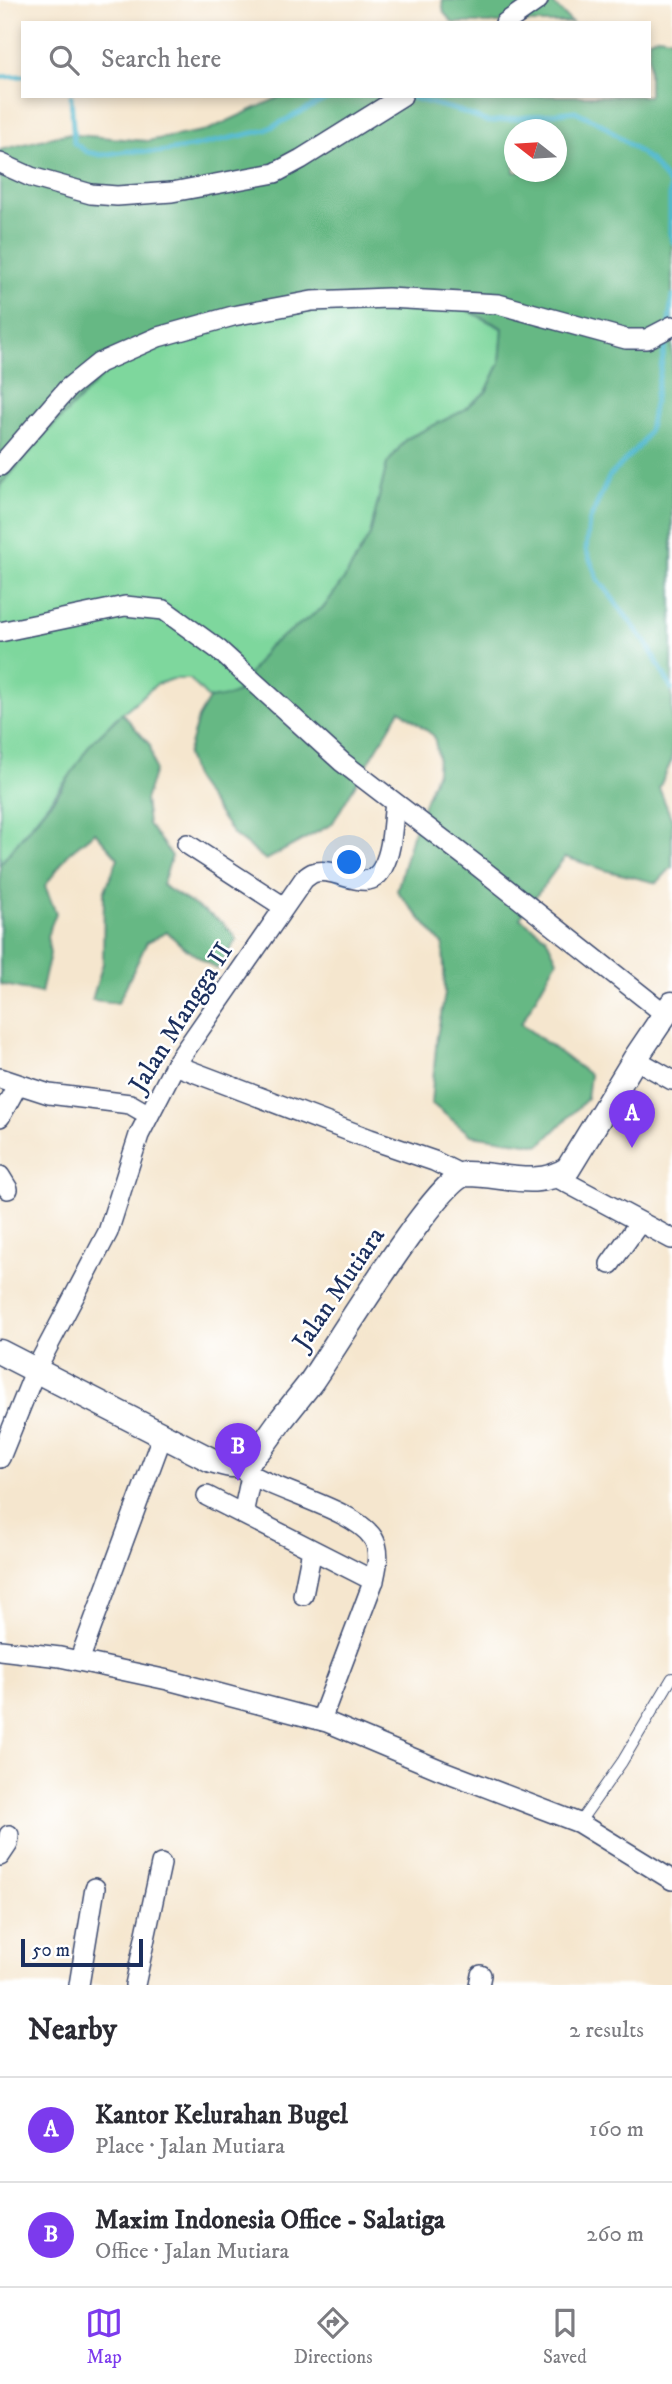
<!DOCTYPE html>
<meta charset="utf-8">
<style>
:root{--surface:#fff;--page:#f2f2f3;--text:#2b2b33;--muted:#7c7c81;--line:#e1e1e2;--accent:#7c3aed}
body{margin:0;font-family:"IM FELL DW Pica",serif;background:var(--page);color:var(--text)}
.compass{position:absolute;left:504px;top:119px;width:63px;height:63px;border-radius:50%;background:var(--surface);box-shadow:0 4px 10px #0003;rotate:287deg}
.scale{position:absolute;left:21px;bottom:18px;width:122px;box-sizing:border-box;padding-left:7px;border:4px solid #1b2f5e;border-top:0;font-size:19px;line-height:24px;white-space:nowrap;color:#1b2f5e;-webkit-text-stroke:5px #fff;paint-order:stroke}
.you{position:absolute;left:350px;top:863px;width:24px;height:24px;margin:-18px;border:5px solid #fff;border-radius:50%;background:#1a73e8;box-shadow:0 0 0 10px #1a73e833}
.badge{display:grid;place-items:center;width:46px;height:46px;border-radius:50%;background:var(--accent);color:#fff;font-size:23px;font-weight:700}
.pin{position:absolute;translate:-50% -58px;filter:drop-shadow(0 2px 4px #0008)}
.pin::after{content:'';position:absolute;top:37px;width:24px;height:21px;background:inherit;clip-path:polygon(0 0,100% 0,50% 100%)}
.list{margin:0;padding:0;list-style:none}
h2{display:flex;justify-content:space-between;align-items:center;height:91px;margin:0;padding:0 28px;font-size:30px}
h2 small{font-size:23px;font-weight:400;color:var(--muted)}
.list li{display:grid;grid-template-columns:46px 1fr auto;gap:21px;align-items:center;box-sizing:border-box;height:105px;padding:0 28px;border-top:2px solid var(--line)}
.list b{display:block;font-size:26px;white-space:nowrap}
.list p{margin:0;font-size:23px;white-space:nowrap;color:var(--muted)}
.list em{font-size:23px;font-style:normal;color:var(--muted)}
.icon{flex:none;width:38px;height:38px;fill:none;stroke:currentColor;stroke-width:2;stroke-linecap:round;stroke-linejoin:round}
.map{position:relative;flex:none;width:672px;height:1985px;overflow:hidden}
.search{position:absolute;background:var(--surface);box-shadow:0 4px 10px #0003;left:21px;right:21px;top:21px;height:77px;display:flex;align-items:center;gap:18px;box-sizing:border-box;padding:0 24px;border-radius:0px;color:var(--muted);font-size:26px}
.sheet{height:301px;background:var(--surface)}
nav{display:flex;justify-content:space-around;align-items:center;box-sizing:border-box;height:98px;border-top:2px solid var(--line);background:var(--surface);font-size:19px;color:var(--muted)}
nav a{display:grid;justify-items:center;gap:4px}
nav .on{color:var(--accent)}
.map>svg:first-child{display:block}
.green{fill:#7ed79d;stroke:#4c837e;stroke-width:2}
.forest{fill:#66b884;stroke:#407471;stroke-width:2;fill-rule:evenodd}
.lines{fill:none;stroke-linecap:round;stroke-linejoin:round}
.stream{stroke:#50b8ce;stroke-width:5}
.service-casing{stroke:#3c4a6f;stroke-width:12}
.minor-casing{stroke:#3c4a6f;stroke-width:22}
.tertiary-casing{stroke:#3c4a6f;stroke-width:27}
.service{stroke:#fff;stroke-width:10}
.minor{stroke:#fff;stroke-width:19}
.tertiary{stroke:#fff;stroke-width:24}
.labels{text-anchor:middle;stroke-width:5;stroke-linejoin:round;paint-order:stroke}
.street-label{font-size:26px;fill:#1b2f5e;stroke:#fff}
</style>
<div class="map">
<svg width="672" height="1985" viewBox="0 0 672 1985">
<rect width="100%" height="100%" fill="#fff"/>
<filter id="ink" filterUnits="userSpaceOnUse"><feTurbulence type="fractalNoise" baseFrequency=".0143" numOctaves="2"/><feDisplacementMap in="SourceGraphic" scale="14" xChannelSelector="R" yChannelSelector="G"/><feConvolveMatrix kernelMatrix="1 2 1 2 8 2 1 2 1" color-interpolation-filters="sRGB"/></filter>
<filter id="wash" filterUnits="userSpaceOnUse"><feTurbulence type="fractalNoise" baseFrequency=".00686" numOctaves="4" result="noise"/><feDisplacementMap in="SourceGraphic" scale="28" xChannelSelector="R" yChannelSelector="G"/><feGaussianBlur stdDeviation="1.57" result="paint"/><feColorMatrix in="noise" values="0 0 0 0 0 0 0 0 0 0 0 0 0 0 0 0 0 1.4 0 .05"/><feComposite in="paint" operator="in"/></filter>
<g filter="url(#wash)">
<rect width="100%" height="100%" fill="#f5e6ce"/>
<path class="green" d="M322,305L465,309L503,329L500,363L486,392L461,412L406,439L387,464L370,535L345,578L324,607L268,647L237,693L229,696L209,699L190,679H173L157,684L114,720L0,864V486L46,433L116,362L183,333Z"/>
<path class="forest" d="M442,0H550L572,23H453L444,13Z
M658,36L672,38V760L659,788L672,820V867L657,883L608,871L565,857L520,918L546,937L557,960L521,1024L590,1075L587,1099L540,1145L471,1135L431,1103L437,1036L445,994L443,945L397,891L412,835L437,771L438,756L434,736L400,710L332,824L266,860L234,835L195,780L187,755L198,718L209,699L229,696L237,692L268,647L324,607L345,578L370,535L387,464L406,439L461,412L486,392L500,363L503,328L465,309L322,305L183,333L116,362L46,433L0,486V150L65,134L147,141L208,130L282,96H649V39ZM514,130H556V172H514Z
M122,713L150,745L155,770L145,800L148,824L172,856L162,885L223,923L237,939L217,969L183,947L167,932L147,942L118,1003L92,1000L103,963L104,893L118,858L95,832L70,852L45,886L56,913L47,936L50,954L41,993L0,984V864L61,790L90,744Z"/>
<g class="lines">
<path class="stream" d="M0,77L23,76
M71,96L74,143L87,152L101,155L128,151L159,152L191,147L266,130L332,96
M405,96L460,111L488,122L575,111L603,125L650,160L670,185V233L672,242
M669,323L672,296
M667,336L649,430L641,444L609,477L589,522L586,550L598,579L647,644L672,689"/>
</g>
</g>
<g filter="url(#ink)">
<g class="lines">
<defs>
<path id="service" d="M579,1823L622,1762L672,1678"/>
<path id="minor" d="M505,23L538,0
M0,163L31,177L91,194L117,196L172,192L275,173L301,159L402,96
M0,466L68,388L99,363L158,337L233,316L312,301L388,298L498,304L626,339H647L672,326
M0,632L125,606L164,610L219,650L342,762L479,867L665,1014
M187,844L284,907
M635,1059L672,1080
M175,1065L370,1139L434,1161L462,1175
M0,1078L18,1084L0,1117
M18,1084L49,1094L130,1104L149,1115
M0,1176L8,1189
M556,1177L672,1239
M610,1264L640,1222
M0,1458L36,1369L108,1232L139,1135L175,1065L304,879C307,877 310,874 313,873C336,864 368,898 383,867C393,849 392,823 395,803
M235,1465C268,1490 354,1508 373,1538C381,1551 377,1566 374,1580L321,1720
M207,1496L374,1581
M243,1514L251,1476
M303,1595L312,1550
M0,1650L60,1657L168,1680L327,1722L441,1770L579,1823L672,1880
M79,1661L163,1434
M0,1856L8,1844L9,1835
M79,1985L95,1888
M135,1985L161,1864
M479,1985L481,1975"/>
<path id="tertiary" d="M0,1352L211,1460C220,1462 233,1468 242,1463C259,1455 270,1434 281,1420C291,1407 301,1395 311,1382C336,1346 434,1184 465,1174C500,1173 536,1190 568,1169L635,1059L672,1004"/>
</defs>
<use href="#service" class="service-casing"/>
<use href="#minor" class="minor-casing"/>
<use href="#tertiary" class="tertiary-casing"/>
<use href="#service" class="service"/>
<use href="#minor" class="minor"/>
<use href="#tertiary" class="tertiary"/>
</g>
</g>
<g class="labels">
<g class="street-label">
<text transform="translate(180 1017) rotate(-58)" y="9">Jalan Mangga II</text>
<text transform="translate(338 1288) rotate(-56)" y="9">Jalan Mutiara</text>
</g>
</g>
</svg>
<svg class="compass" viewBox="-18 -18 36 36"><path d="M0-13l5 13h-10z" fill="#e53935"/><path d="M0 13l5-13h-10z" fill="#7c7c81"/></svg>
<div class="scale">50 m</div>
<div class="you"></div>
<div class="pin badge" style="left:632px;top:1148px">A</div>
<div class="pin badge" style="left:238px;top:1481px">B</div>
<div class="search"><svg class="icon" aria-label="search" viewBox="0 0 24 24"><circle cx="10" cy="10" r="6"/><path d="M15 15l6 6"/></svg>Search here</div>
</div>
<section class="sheet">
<h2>Nearby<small>2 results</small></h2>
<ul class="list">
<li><span class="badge">A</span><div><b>Kantor Kelurahan Bugel</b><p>Place · Jalan Mutiara</p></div><em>160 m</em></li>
<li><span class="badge">B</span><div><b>Maxim Indonesia Office - Salatiga</b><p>Office · Jalan Mutiara</p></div><em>260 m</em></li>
</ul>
</section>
<nav>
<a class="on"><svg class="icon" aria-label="map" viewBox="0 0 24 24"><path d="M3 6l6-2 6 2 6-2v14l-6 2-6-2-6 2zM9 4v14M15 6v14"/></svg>Map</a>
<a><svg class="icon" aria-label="directions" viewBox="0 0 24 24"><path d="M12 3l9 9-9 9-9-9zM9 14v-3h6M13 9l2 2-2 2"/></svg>Directions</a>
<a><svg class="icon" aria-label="saved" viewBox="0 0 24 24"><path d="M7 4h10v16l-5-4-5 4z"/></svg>Saved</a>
</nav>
